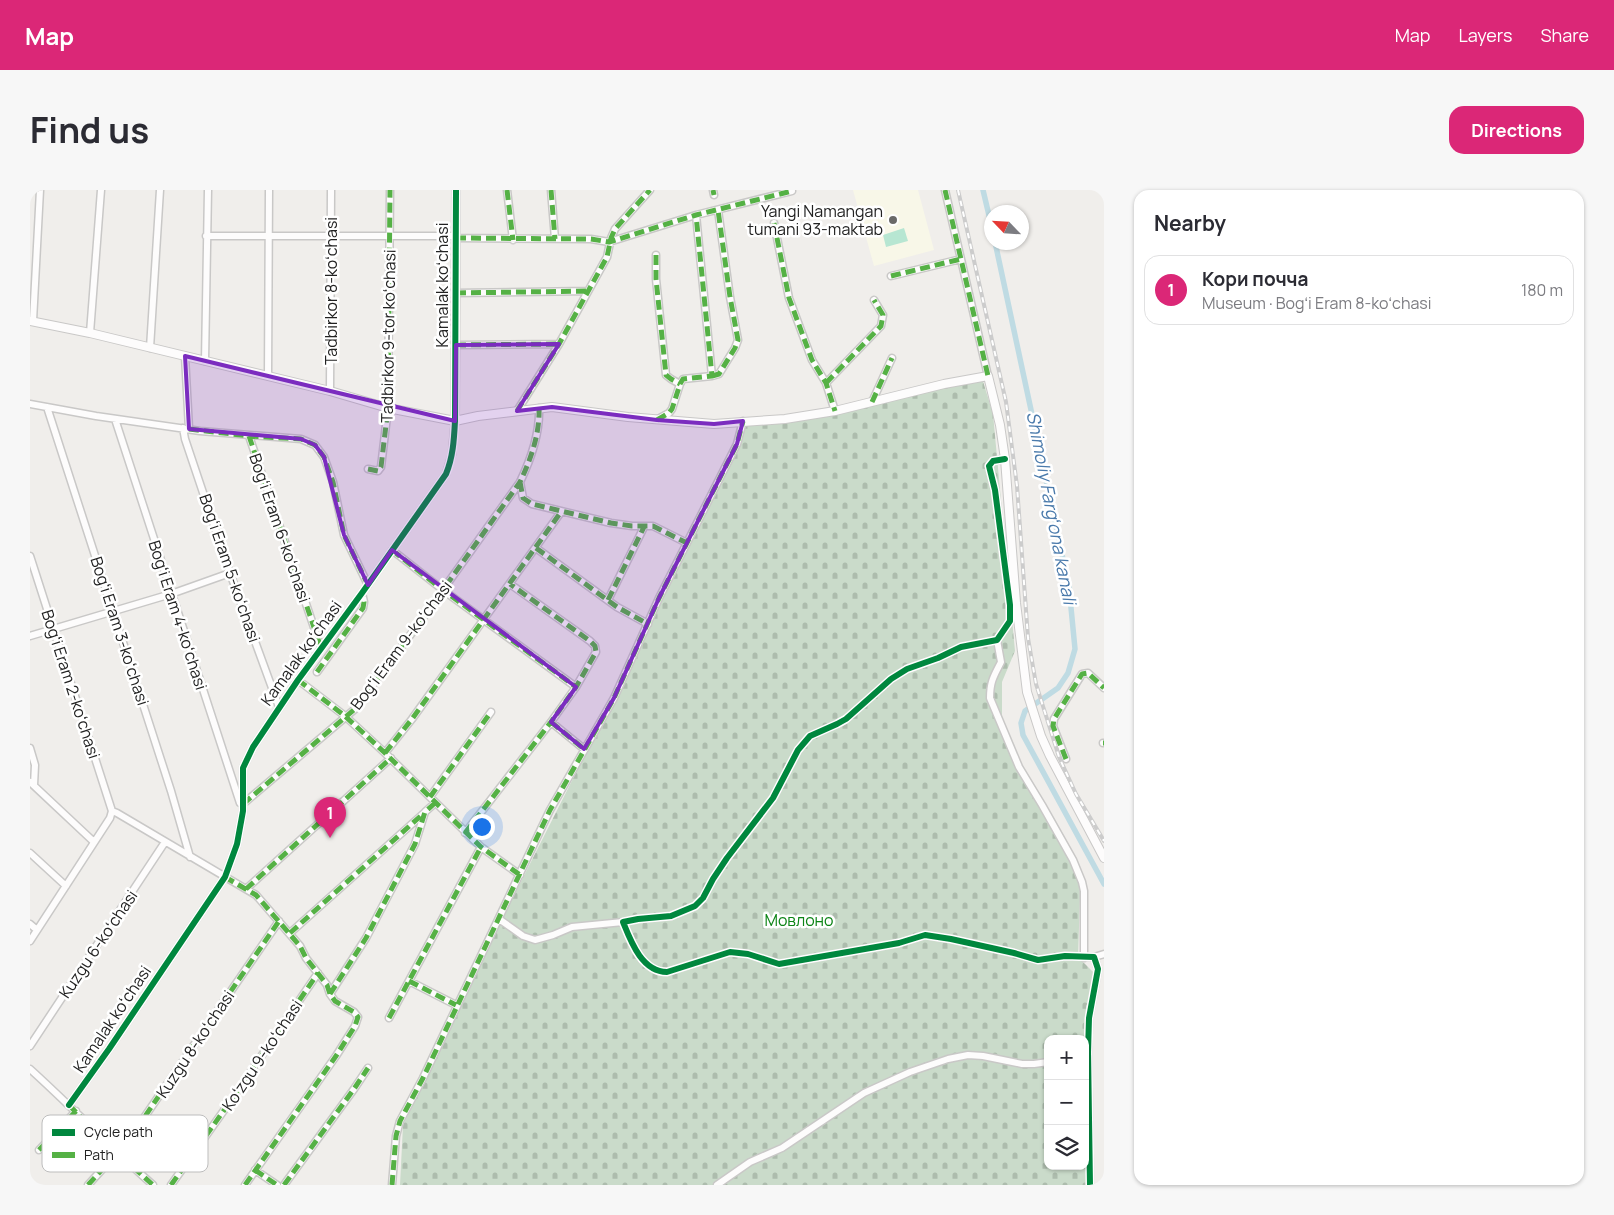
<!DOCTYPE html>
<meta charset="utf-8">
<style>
:root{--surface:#fff;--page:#f7f7f7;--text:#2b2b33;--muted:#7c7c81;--line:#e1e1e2;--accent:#db2777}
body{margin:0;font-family:Manrope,sans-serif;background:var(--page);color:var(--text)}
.controls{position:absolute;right:15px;bottom:15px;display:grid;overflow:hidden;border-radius:10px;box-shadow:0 1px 4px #0004}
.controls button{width:45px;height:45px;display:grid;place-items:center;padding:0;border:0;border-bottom:1px solid var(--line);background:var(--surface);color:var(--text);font:25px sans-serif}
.compass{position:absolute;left:954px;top:15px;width:45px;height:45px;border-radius:50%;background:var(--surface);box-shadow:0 1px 4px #0004;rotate:295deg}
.you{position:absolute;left:451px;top:636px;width:18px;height:18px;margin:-12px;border:4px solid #fff;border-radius:50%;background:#1a73e8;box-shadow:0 0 0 8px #1a73e833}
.badge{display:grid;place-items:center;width:32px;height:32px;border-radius:50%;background:var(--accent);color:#fff;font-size:16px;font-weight:700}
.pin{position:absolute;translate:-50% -41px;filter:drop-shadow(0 1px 2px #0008)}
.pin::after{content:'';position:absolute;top:26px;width:18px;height:15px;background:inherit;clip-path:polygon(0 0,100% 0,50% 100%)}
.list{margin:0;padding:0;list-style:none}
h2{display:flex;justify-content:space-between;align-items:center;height:65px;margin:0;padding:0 20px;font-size:21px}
h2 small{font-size:16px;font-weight:400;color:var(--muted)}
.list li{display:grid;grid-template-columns:32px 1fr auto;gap:15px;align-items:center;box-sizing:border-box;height:70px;margin:0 10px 10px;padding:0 10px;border:1px solid var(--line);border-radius:15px}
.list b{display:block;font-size:19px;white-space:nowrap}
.list p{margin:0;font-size:16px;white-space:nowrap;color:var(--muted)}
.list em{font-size:16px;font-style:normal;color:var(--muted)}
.icon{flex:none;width:28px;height:28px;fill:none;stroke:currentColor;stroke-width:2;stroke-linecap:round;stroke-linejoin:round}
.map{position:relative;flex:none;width:1074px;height:995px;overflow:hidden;border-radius:15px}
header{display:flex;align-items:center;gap:30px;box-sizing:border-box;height:70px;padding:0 25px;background:var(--accent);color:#fff}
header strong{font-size:24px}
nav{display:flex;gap:28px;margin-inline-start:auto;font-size:18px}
.intro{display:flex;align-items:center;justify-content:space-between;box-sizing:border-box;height:120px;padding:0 30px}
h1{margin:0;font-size:35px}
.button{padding:12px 22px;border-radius:15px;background:var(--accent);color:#fff;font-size:18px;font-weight:700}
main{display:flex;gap:30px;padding:0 30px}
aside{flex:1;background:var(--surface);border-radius:15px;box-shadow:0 1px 4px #0004}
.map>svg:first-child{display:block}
.education{fill:#f8f7e8}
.cemetery{fill:url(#cemetery-stones)}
.pitch{fill:#b7e6d2}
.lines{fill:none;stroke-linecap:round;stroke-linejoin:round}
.canal{stroke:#bfdbe3;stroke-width:5.5}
.minor-casing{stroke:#c9c8c7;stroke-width:9}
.tertiary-casing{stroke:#c9c8c7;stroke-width:10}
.minor{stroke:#fdfcfc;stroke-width:6}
.tertiary{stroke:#fdfcfc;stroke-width:8}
.rail-casing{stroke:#ccc;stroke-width:4}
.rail{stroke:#fff;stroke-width:2;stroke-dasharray:5.5;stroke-linecap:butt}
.quiet{stroke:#55b145;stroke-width:5;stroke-dasharray:10 5;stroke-linecap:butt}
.cycleway-casing{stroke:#fff;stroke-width:9}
.cycleway{stroke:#00873e;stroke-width:6}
.marked{fill:#7b2cbf;fill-opacity:0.2;stroke:#7b2cbf;stroke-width:4;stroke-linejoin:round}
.poi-dot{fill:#6a6968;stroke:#fff;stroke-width:2}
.labels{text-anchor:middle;stroke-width:5;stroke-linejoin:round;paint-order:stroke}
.poi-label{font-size:16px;fill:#222;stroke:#fff;text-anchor:end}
.street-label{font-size:16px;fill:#222;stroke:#fff}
.park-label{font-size:16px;fill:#0c8416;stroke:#fff}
.water-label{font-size:18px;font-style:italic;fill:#4a7aab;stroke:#fff}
.key{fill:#fff;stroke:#bdbdbd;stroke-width:1}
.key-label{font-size:14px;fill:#222}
</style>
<header>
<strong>Map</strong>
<nav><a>Map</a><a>Layers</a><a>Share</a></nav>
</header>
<div class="intro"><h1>Find us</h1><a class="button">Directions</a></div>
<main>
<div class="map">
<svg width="1074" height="995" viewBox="0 0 1074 995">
<defs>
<pattern id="cemetery-stones" width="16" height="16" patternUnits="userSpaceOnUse" patternTransform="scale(1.25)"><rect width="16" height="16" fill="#cadbca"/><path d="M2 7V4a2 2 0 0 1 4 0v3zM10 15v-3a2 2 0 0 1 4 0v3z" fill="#adbcad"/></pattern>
</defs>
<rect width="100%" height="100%" fill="#f0eeeb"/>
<path class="education" d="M823,0H888L904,60L844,76Z"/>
<path class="cemetery" d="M952,188L963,224L985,461L972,492V536L981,569L1051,679L1048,767L1065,784L1056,818L1054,849H1018V976H1055V946L1056,995H370L373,935L470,733L602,472L622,421L716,234Z"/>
<path class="pitch" d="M874,38L878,51L856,57L853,45Z"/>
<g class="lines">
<path class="canal" d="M953,0L962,38
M965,52L1039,397L1045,459L1038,483L1028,498L995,521L991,533L993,545L1074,694"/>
<defs>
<path id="minor" d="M477,0L483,50
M521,0L525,49
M683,0L684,5
M915,0L958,186
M744,33L759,108L782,170L796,193L805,221
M176,46H426
M426,48L561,49L579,52L666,25L762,1
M626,65V89L636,185L641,189L650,194
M861,86L931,69
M426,103L558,101
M3,131L10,0
M60,143L71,0
M426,155L529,154
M120,158L130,0
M155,166L159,239
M175,171L178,0
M238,186L239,0
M682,186L689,184L705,158L708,150L700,107L688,20
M796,193L851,136L853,125L844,110
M300,201L301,0
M842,212L862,168
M0,214L66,226L170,241L271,249L285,255L294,267L303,292L314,345L338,395
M17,217L141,601L160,667
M487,221L529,154L577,67L581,48L585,39L620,0
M85,229L210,613
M628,229L639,223L642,219L650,194L653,189L682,186L666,25
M153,238L155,249L200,383L249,517
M219,246L291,458
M975,269L963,271L959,276L965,300L980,415V431L967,450L931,457L908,468L877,479L861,489L816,529L807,534L780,546L768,560L743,608L697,668L683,689L673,708L665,716L641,726L608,729L593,732C601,752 612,782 637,782L700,762L718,764L749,774L869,753L895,745L921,749L984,763L1008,770L1035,766L1064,767L1068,779L1059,828L1058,862L1060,995
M338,279L348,281L351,277L358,218L360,0
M490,292L493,308L502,314L581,333L602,336H623L657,353
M506,358L587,417L618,434
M362,360L413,400L546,497
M0,366L82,621
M578,410L614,337
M0,446L141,404L200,383
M967,450L971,472C964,486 960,491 960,508L989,577L1012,615L1043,670L1052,692L1054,701V768
M287,482L333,418L334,412L332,403
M268,490L315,526L355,563L451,657L490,685
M521,532L554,559
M1073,553H1074
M0,558L5,575L4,595
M355,563L382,529L531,322
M1036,569L1023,536L1024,529L1052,484L1058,483L1074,498
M0,592L64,652
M400,607L461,522
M213,614L325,519L390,432L490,292C501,269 510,243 509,218
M82,621L87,623L226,705L270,756L276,768L297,795L300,804L305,811L324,822L328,827L325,836L306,866L215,995
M435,643L521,532L546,497L566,462L565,456L560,451L480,394
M0,663L36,696
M216,699L361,568
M469,729L493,746L505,750L523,745L542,737L593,732
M0,734L7,740
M260,743L393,624
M0,751L80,628L82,621
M1064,767L1074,764
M379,791L426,815
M300,804L336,748L385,654L395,622L405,613
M359,828L451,657
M0,856L135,652
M0,879C42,917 81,958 123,995
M39,915L79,859L195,687L207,654L213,621V578L223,557L268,490L332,403L416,284L422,264L425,231
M9,960L46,921
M225,980L247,995
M58,995L98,951L249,731
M141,995L202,909L288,783
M254,995L324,899L338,878
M362,995L366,946L370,931L393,888L520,620L584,508L629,408L707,254L713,231
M687,995L720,972L752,958L834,903L880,882L918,869L938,865L953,866L992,874H1004L1018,872"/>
<path id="tertiary" d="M0,131L60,143L300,201L358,218L425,231L448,226L522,217L598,227L684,234L755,229L805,221L914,194L958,186L970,235L975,269L986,413L997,502L1011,546L1020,566L1074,668
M425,231L426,0"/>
</defs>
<use href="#minor" class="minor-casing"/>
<use href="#tertiary" class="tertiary-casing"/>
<use href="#minor" class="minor"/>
<use href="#tertiary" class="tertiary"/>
<defs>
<path id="rail" d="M928,0L976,212L987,296L998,448L1006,494L1029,567L1046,604L1074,651"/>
</defs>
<use href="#rail" class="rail-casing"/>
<use href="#rail" class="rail"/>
<path class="quiet" d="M477,0L483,50
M521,0L525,49
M683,0L684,5
M915,0L958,186
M744,33L759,108L782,170L796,193L805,221
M426,48L561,49L579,52L666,25L762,1
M626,65V89L636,185L641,189L650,194
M861,86L931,69
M426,103L558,101
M426,155L529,154
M682,186L689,184L705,158L708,150L700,107L688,20
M796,193L851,136L853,125L844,110
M842,212L862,168
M487,221L529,154L577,67L581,48L585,39L620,0
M627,230L639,223L642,219L650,194L653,189L682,186L666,25
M159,239L219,246L271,249L285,255L294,267L303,292L314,345L338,395
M219,246L291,458
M338,279L348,281L351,277L358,218L360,0
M490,292L493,308L502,314L581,333L602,336H623L657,353
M506,358L587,417L618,434
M362,360L413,400L546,497
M578,410L614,337
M287,482L333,418L334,412L332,403
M268,490L315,526L355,563L451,657L490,685
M521,532L554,559
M1073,553H1074
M355,563L382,529L531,322
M1036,569L1023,536L1024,529L1052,484L1058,483L1074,498
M400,607L461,522
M213,614L325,519L390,432L490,292C501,269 510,243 509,218
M435,643L521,532L546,497L566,462L565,456L560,451L480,394
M195,687L226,705L270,756L276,768L297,795L300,804L305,811L324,822L328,827L325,836L306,866L215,995
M216,699L361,568
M260,743L394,623
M379,791L426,815
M300,804L336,748L385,654L395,622L405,613
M359,828L451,657
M39,915L73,950L123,995
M9,960L46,921
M225,980L247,995
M58,995L98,951L249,731
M141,995L202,909L288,783
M254,995L324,899L338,878
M362,995L366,946L370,931L393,888L520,620L584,508L629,408L707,254L713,231"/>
<defs>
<path id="cycleway" d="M975,269L963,271L959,276L965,300L980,415V431L967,450L931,457L908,468L877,479L861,489L816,529L807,534L780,546L768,560L743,608L697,668L683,689L673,708L665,716L641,726L608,729L593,732C601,752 612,782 637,782L700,762L718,764L749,774L869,753L895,745L921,749L984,763L1008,770L1035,766L1064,767L1068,779L1059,828L1058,862L1060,995
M39,915L79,859L195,687L207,654L213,621V578L223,557L268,490L332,403L416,284C423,267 424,250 425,231L426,0"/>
</defs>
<use href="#cycleway" class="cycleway-casing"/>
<use href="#cycleway" class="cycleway"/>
</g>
<path class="marked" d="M529,154L487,221L522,217L627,230L684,234L713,231L707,254L629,408L584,508L554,559L521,532L546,497L362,360L338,395L314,345L294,267L285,255L271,249L159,239L155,166L425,231L426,155Z"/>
<circle class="poi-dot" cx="863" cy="30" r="5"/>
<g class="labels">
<g class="poi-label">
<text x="853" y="27">Yangi Namangan<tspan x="853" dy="18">tumani 93-maktab</tspan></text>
</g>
<g class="street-label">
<text transform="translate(412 95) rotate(-90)" y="6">Kamalak koʻchasi</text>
<text transform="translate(301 101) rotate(-90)" y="6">Tadbirkor 8-koʻchasi</text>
<text transform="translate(358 146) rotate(-89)" y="6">Tadbirkor 9-tor koʻchasi</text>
<text transform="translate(250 338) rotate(71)" y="6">Bogʻi Eram 6-koʻchasi</text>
<text transform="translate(200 378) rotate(71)" y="6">Bogʻi Eram 5-koʻchasi</text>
<text transform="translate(148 425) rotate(72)" y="6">Bogʻi Eram 4-koʻchasi</text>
<text transform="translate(90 441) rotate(72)" y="6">Bogʻi Eram 3-koʻchasi</text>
<text transform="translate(371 455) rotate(-53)" y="6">Bogʻi Eram 9-koʻchasi</text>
<text transform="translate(271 463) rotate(-54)" y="6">Kamalak koʻchasi</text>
<text transform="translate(41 494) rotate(72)" y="6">Bogʻi Eram 2-koʻchasi</text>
<text transform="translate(68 754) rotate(-56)" y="6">Kuzgu 6-koʻchasi</text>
<text transform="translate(82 829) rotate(-56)" y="6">Kamalak koʻchasi</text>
<text transform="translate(165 854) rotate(-56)" y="6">Kuzgu 8-koʻchasi</text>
<text transform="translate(232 865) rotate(-56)" y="6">Koʻzgu 9-koʻchasi</text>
</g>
<g class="park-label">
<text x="769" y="736">Мовлоно</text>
</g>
<g class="water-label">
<text transform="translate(1021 318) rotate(79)" y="6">Shimoliy Fargʻona kanali</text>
</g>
</g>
<rect x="12" y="925" width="166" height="57" rx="8" class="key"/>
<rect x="22" y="939" width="23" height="7" fill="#00873e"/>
<rect x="22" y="962" width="23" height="6" fill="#55b145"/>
<g class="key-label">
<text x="54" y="947">Cycle path</text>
<text x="54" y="970">Path</text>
</g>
</svg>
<div class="controls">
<button>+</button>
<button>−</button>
<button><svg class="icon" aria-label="layers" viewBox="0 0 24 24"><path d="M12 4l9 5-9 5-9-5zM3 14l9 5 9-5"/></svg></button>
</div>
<svg class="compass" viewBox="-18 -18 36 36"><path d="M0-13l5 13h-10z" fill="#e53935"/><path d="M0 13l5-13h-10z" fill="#7c7c81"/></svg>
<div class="you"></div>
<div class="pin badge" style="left:300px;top:648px">1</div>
</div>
<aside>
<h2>Nearby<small></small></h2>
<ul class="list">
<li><span class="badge">1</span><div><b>Кори почча</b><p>Museum · Bogʻi Eram 8-koʻchasi</p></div><em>180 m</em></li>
</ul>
</aside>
</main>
